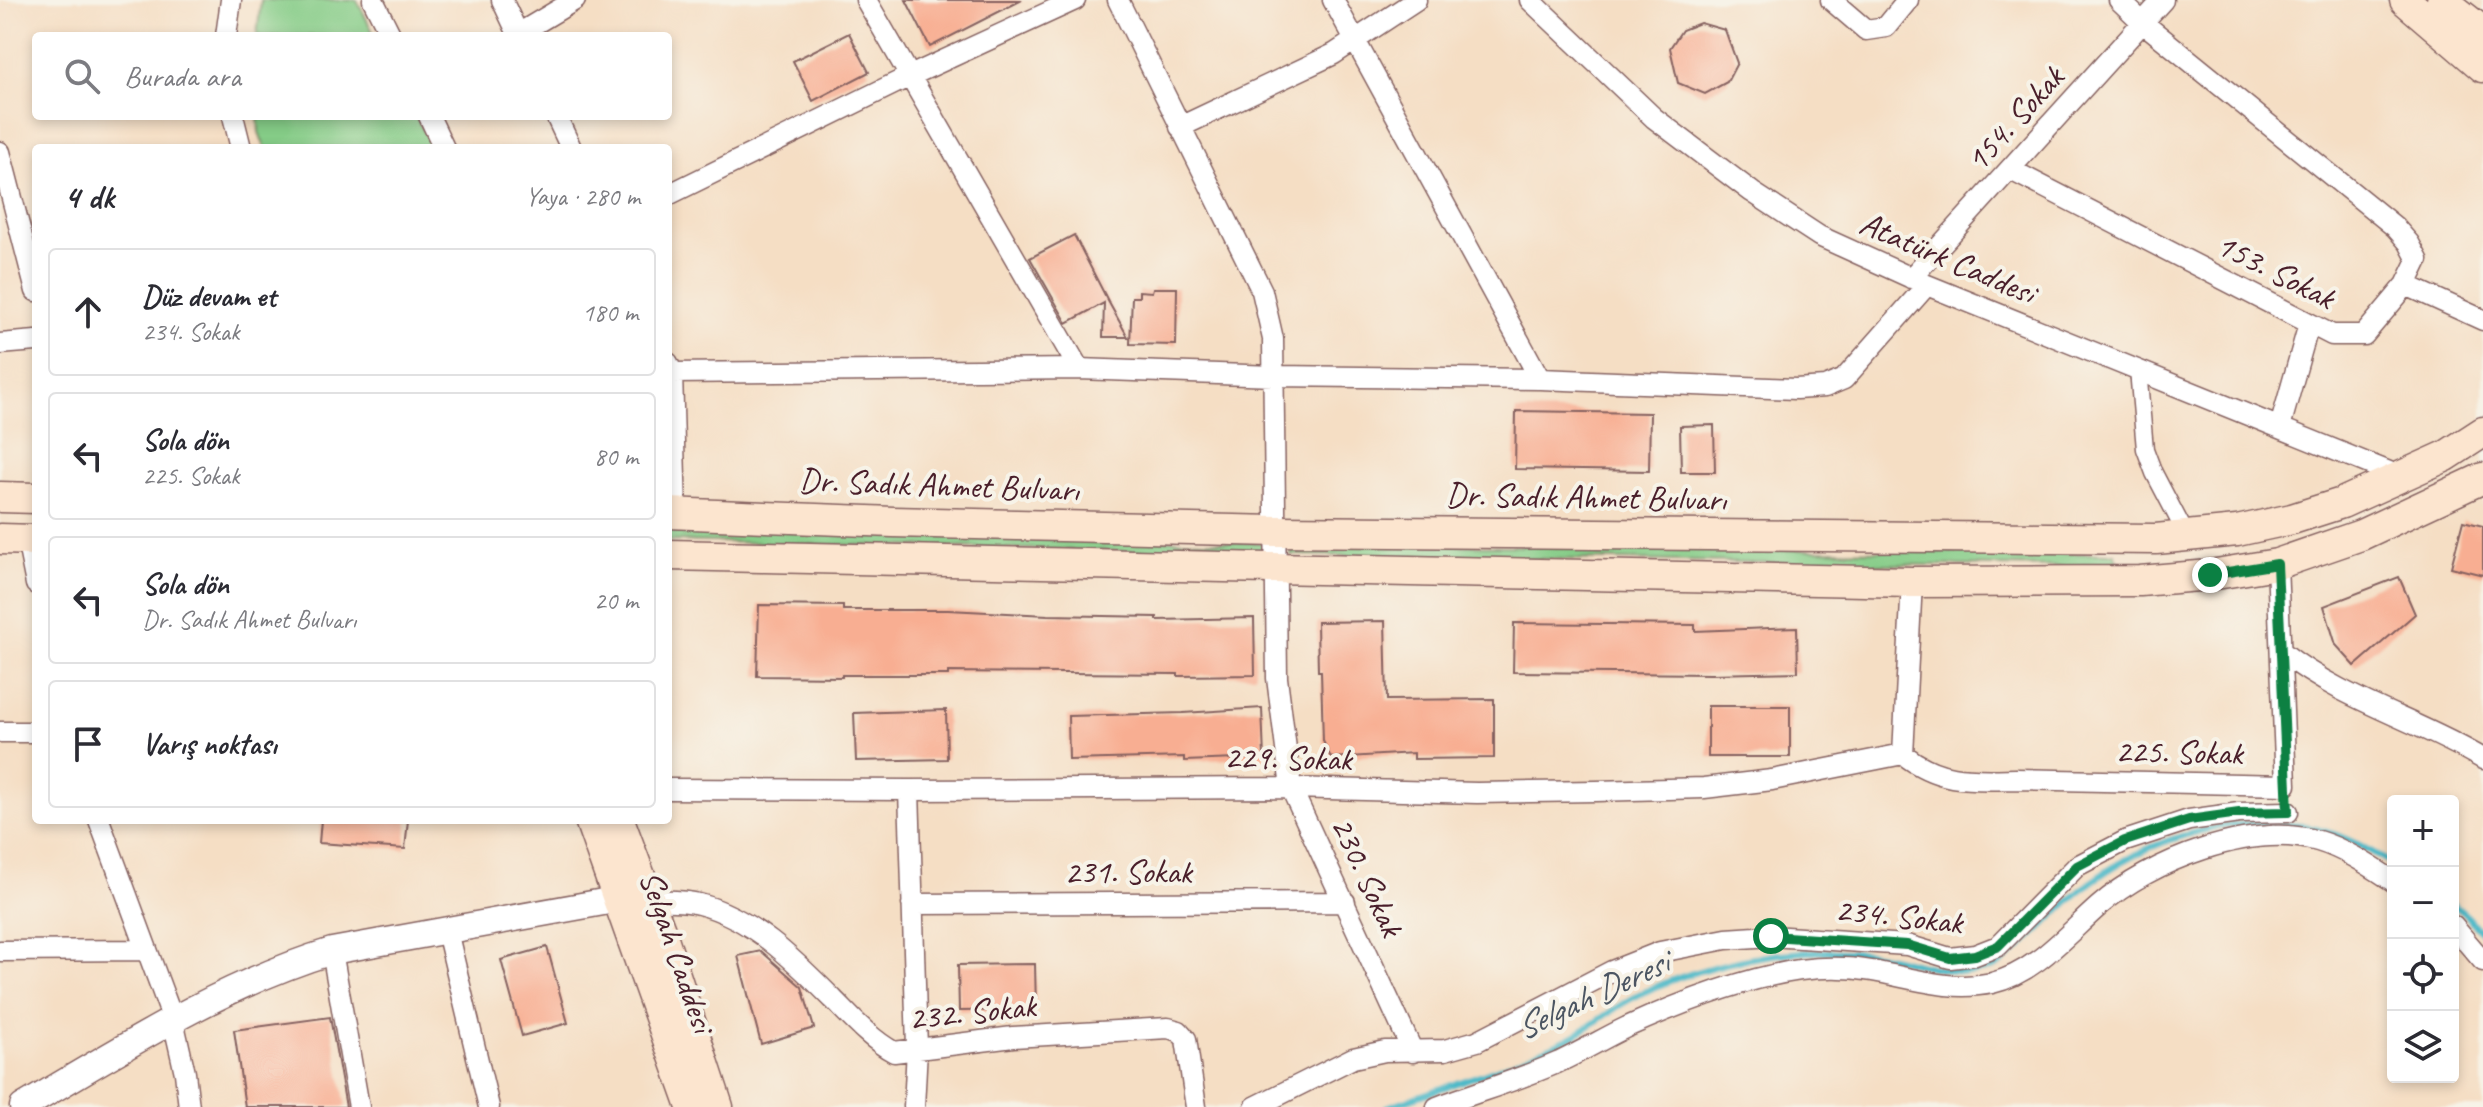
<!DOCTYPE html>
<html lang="tr">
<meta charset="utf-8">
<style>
:root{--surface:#fff;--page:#f2f2f3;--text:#2b2b33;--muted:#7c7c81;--line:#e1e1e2}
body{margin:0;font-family:Caveat,sans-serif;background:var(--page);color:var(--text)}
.controls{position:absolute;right:24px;bottom:24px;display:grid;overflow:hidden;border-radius:8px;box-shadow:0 4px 12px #0003}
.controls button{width:72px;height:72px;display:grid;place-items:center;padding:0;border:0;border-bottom:2px solid var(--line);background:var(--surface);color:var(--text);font:40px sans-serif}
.stop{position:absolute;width:24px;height:24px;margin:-18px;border:6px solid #0b8043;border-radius:50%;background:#fff}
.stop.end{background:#0b8043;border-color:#fff;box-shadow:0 2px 8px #0008}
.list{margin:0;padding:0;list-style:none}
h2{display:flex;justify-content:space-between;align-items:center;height:104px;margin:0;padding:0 32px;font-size:34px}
h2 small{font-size:26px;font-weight:400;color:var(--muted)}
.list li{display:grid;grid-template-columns:52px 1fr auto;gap:24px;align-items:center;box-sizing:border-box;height:128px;margin:0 16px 16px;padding:0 16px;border:2px solid var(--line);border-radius:8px}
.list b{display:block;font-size:30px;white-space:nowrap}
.list p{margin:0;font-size:26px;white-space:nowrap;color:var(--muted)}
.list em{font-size:26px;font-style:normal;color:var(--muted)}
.icon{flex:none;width:44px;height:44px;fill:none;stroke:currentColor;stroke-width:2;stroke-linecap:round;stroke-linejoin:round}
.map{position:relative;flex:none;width:2483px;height:1107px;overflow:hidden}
.search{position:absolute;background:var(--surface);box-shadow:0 4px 12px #0003;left:32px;top:32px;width:640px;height:88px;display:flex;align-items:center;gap:20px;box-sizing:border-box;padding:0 28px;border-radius:8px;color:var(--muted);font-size:30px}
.panel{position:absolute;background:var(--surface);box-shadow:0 4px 12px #0003;left:32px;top:144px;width:640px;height:680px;border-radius:8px}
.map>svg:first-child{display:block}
.green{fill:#85cc87;stroke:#687659;stroke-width:2}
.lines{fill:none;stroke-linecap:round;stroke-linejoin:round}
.stream{stroke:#4db9c8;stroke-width:6}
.building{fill:#f8ae92}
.pedestrian-casing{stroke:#866261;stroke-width:19}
.minor-casing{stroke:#866261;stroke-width:23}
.tertiary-casing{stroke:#866261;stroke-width:29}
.secondary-casing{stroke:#866261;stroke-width:33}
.pedestrian{stroke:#fff;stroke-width:16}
.minor{stroke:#fff;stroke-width:20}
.tertiary{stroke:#fff;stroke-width:26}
.secondary{stroke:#fce5cf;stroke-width:30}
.route{stroke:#0b8043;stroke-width:10}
.labels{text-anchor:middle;stroke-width:8;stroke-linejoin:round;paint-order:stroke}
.street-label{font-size:34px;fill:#4a1f2b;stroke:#f7f3e8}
.water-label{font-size:36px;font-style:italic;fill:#4b5562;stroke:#f7f3e8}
</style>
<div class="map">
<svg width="2483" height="1107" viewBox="0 0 2483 1107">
<rect width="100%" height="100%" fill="#f7f3e8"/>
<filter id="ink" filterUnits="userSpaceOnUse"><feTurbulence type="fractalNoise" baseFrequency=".0125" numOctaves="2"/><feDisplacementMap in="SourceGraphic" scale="16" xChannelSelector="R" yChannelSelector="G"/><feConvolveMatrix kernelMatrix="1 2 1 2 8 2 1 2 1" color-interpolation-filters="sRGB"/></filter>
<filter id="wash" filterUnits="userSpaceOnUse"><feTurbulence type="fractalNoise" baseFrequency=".006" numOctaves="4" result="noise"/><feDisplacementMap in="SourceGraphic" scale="32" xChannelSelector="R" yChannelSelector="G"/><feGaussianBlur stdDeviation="1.8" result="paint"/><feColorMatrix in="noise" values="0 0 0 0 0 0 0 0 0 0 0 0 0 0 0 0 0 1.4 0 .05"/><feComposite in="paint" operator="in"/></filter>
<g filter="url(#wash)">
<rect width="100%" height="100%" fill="#f5dec4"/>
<path class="green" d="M261,0H357L375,36H257Z
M258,116H416L432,148H265L259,132Z
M668,523L1263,543L1261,554L668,541Z
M1291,543L2115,554L2121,568L1291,555Z"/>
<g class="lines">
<path class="stream" d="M2453,904L2468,917L2483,934
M1387,1107C1447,1086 1510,1067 1568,1039C1589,1028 1608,1012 1629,1000C1665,980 1708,967 1748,959C1787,951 1829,950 1869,953C1905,957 1958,982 1993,967C2017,956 2057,910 2080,891C2147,835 2249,806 2334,834C2355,840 2374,854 2393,864"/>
</g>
<g id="blocks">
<path class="building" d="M906,0H1022L930,47Z
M1700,23L1725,30L1737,63L1727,82L1705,94L1678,83L1670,48L1682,30Z
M849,33L869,72L813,101L793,61Z
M1074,235L1108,301L1128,337H1103L1104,303L1067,323L1030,258Z
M1153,288H1177L1176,345L1130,344L1132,297H1139V291L1152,292Z
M1516,411L1650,413L1649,471L1515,469Z
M1714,425L1715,472H1681L1680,426Z
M2463,521L2483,526V575L2451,567Z
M2399,577L2415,614L2355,666L2336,645L2324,606Z
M759,605L843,606V610H948L1048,615L1157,617V620L1254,618L1255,675L1178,676V674L948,672V675H842V677L757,676Z
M1385,621L1387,700L1494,699V758L1414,759V753L1331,758L1323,741L1321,671H1318L1317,622Z
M1514,623L1695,625V631L1797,627L1798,672L1711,674L1513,672Z
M1708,706H1790V757H1708Z
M1262,708L1264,758L1184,761V757L1069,760L1068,716L1183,713Z
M946,710L947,759L856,761L854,713Z
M321,820H408L405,849L319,843Z
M547,947L568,1023L522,1036L501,960Z
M761,951L802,987L814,1028L761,1044L738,956Z
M1035,964L1036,1010L959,1011L958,965Z
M330,1017L346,1107H245L234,1030Z"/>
</g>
</g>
<g filter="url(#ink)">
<use href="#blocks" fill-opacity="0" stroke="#866261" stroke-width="2"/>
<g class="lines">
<defs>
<path id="pedestrian" d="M2138,370L2145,449L2154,473L2187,536"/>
<path id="minor" d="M373,0L391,36
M502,0L519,36
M866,0L1079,369
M1118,0L1262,291L1273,339L1277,678L1291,788L1413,1052
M1333,0L1540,379
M1530,0L1654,118L1752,192L1819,236L1927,285L2399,476
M1831,0L1866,30L1886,27L1908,0
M518,34L575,0
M226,36L231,0
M233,116L241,148
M429,116L444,148
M556,116L571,148
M1180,127L1334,54L1416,0
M0,152L36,291
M2011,170L2332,335H2364L2406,285L2418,260L2409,243L2395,227L2142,22L2119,0
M668,195L910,76L1075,0
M1911,278L2163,0
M2406,285L2483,320
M0,344L36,341
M668,363L672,373L676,513
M672,373L1079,369L1274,376L1540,379L1796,389L1825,387L1844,379L1927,285
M2280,427L2309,324
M27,539L36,584
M2282,652C2342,700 2418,720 2483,759
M0,732H36
M1903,754C1939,783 1972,780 2015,779L2286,785L2277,564
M1903,754L1912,582
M668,789L909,790L1291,788L1477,793L1596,791L1704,788L1772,780L1903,754
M909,790L917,1048L914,1107
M99,820L173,1020L185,1073L189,1107
M650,900C665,901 684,900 699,904C752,917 796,962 833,999C852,1018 870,1039 894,1052L1013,1037L1168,1028L1179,1031L1186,1039L1196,1107
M912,904L1345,902
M2453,926L2483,961
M447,931L489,1107
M0,951L146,950
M332,951L359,1107
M1255,1107L1353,1058L1385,1051L1445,1050L1477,1041L1612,971L1660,952L1726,939L1771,936L1907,945L1950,958L1975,955L1998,946L2077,866L2125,841L2189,820L2239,813L2288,812
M1437,1107C1477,1092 1518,1080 1557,1063C1581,1052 1604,1038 1627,1027C1678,1004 1744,978 1800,970C1823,967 1849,967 1872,971C1913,978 1950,992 1992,983C2035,973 2067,934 2099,906C2150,861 2250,822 2318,841C2345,849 2370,866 2393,881"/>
<path id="tertiary" d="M23,1107C123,1048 221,985 332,951L620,899"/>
<path id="secondary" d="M2405,0L2483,67
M2442,0L2483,32
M0,497L36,498
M668,513L893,522L1277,531L2156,539L2237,531L2292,519L2342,503L2446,456L2483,432
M0,539L36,540
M668,555L1912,582L2140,581L2210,575L2277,564L2361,535L2483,478
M590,820L692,1107
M619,820L662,935L718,1107"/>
</defs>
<use href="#pedestrian" class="pedestrian-casing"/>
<use href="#minor" class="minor-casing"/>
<use href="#tertiary" class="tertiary-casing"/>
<use href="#secondary" class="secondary-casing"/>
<use href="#pedestrian" class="pedestrian"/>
<use href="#minor" class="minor"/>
<use href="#tertiary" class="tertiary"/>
<use href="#secondary" class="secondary"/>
</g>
</g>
<g class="lines" filter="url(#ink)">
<path class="route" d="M1771,936L1907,945L1950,958L1975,955L1998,946L2077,866L2125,841L2189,820L2239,813L2288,812L2277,564L2210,575"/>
</g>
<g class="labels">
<g class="street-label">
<text transform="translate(2014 118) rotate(-48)" y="12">154. Sokak</text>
<text transform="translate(1948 257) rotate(23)" y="12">Atatürk Caddesi</text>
<text transform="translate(2276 270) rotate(27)" y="12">153. Sokak</text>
<text transform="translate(939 484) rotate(2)" y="12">Dr. Sadık Ahmet Bulvarı</text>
<text transform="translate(1586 496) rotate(1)" y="12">Dr. Sadık Ahmet Bulvarı</text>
<text transform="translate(2179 751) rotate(1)" y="12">225. Sokak</text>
<text transform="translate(1288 757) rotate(1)" y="12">229. Sokak</text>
<text x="1128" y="883">231. Sokak</text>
<text transform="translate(1368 876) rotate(65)" y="12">230. Sokak</text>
<text transform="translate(1899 915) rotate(6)" y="12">234. Sokak</text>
<text transform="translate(678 951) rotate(71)" y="12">Selgah Caddesi</text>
<text transform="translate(972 1011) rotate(-6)" y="12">232. Sokak</text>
</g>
<g class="water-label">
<text transform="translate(1591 994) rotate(-25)" y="13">Selgah Deresi</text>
</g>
</g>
</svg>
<div class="controls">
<button>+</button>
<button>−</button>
<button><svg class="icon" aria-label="locate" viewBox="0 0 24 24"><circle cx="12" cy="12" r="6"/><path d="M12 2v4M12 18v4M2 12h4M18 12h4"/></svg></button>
<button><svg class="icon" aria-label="layers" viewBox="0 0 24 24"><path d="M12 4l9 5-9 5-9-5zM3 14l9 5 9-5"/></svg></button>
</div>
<div class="stop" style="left:1771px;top:936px"></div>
<div class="stop end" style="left:2210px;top:575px"></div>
<div class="search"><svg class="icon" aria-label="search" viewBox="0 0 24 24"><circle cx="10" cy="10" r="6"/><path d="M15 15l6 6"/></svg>Burada ara</div>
<section class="panel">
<h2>4 dk<small>Yaya · 280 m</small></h2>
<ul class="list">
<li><svg class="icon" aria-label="ahead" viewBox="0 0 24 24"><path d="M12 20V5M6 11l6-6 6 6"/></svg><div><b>Düz devam et</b><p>234. Sokak</p></div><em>180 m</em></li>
<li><svg class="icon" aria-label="left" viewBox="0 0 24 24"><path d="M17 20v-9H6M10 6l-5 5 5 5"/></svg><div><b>Sola dön</b><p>225. Sokak</p></div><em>80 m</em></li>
<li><svg class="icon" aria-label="left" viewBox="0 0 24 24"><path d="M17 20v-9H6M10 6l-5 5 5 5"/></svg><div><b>Sola dön</b><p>Dr. Sadık Ahmet Bulvarı</p></div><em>20 m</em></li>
<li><svg class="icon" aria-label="arrive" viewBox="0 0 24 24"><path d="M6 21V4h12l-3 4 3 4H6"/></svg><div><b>Varış noktası</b></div></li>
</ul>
</section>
</div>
